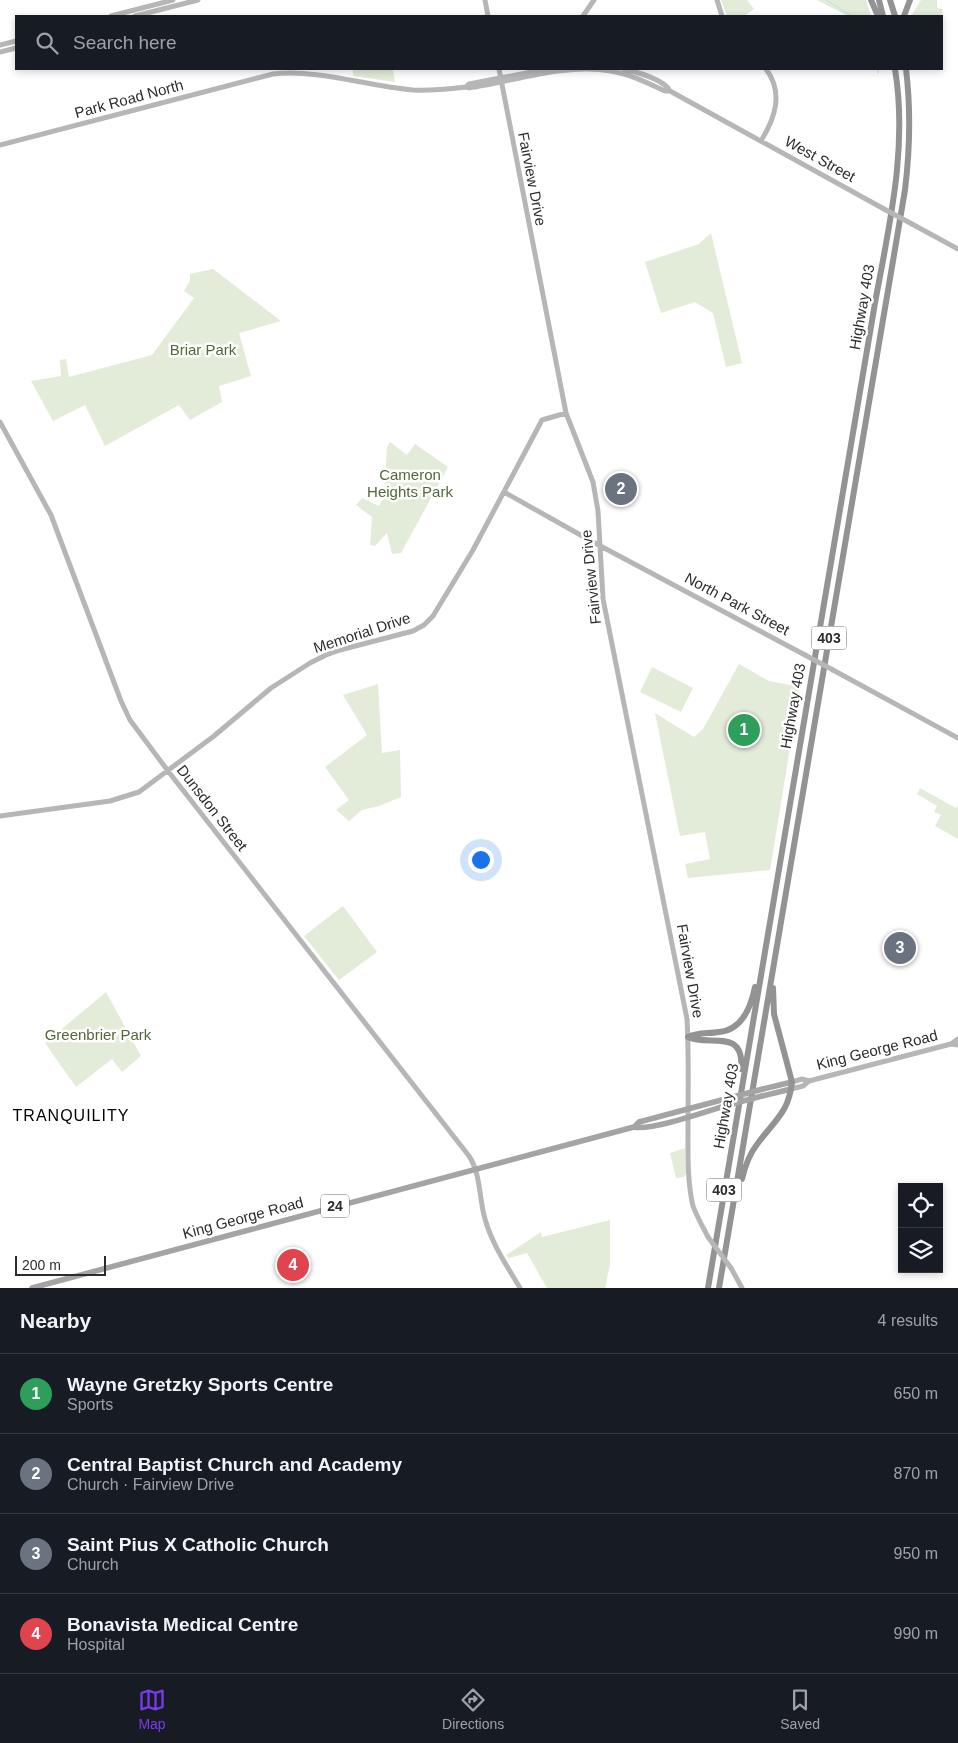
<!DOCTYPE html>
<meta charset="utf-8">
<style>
:root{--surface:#171b24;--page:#242831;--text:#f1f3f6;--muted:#9ea1a6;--line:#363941;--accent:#7c3aed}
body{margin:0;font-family:Arial,sans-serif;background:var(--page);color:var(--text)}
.controls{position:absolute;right:15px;bottom:15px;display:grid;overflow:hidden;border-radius:0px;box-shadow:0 2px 8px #0003}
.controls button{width:45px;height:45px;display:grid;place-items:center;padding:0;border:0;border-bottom:1px solid var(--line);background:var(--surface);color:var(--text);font:25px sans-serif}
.scale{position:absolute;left:15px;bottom:12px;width:91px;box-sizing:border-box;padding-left:5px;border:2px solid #2c2c2c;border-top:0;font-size:14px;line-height:18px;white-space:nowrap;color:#2c2c2c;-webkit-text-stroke:4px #fff;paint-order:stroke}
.you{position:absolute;left:480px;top:859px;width:18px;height:18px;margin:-12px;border:4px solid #fff;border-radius:50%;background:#1a73e8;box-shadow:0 0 0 8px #1a73e833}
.badge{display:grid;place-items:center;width:32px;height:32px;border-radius:50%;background:var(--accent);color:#fff;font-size:16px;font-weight:700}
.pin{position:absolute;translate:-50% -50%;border:2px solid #fff;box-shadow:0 1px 5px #0006}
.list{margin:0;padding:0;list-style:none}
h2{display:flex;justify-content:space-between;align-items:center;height:65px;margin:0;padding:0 20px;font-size:21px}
h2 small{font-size:16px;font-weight:400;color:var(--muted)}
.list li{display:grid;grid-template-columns:32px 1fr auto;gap:15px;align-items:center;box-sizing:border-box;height:80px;padding:0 20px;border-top:1px solid var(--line)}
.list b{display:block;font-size:19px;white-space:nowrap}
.list p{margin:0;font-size:16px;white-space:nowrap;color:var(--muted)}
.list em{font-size:16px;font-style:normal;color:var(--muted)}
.icon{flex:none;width:28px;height:28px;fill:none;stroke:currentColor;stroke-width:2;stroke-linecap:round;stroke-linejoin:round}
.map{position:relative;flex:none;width:958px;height:1288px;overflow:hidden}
.search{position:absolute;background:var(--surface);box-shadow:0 2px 8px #0003;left:15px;right:15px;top:15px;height:55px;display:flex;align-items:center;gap:12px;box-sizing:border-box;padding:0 18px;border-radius:0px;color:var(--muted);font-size:19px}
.sheet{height:385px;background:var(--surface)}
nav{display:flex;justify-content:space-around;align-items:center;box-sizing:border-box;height:70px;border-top:1px solid var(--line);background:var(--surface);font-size:14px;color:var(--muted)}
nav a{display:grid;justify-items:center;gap:2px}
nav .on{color:var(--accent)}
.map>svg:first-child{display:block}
.green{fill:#e3ebd9}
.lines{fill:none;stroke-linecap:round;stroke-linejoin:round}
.stream{stroke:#c4deeb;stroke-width:1}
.secondary{stroke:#b6b6b6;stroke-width:5}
.primary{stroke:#a4a4a4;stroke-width:5.5}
.highway{stroke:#939393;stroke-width:6}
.secondary-bridge{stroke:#b6b6b6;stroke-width:5}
.primary-bridge{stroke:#a4a4a4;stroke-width:5.5}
.labels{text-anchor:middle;stroke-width:5;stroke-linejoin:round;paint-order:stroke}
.shield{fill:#fff;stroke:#6b6b6b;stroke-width:1}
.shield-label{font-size:14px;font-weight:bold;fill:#2c2c2c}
.street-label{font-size:15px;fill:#2c2c2c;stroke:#fff}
.park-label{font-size:15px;fill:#516839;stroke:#fff}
.neighbourhood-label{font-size:16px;letter-spacing:1px;fill:#000;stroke:#fff}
</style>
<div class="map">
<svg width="958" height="1288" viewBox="0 0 958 1288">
<rect width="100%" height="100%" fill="#fff"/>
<path class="green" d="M721,0H747L754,9L744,16H727Z
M817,0H866L871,16H848Z
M921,0H937V8L943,9L942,21V16H911Z
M353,69H393L395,82L353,76Z
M711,233L742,363L726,367L713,313L695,302L661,313L645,262L699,244Z
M213,269L281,321L239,333L251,376L219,386L222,402L190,420L179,405L105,446L85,405L53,421L31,381L61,376L60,360L66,359L69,377L152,355L194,298L184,291L190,281V274Z
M390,442L407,455L415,444L448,467L401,553L392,554L387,533L375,546L370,545L372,517L356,505L362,498L379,506L384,496L387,447Z
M739,664L769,681L800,687L770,870L688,878L685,864L710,859L705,832L680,836L655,713L694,737L703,729Z
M652,667L693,688L681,712L640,692Z
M378,684L382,753L400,750L401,797L379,806L362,810L349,821L336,810L349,800L325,767L367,735L343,695Z
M920,788L956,808L958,806V839L935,826L941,815L934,812L937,806L917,794Z
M343,906L377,952L339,980L304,936Z
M106,992L141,1056L122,1072L112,1059L76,1087L45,1043Z
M685,1148L686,1174L684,1177L676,1178L670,1153Z
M610,1220V1265L605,1288H547L527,1253L509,1258L506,1255L541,1232L542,1237Z"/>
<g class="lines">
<path class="stream" d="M826,0L852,16
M878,69V73"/>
<path class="secondary" d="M485,0L488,16
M717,0L722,16
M111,16L173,0
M135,16L198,0
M583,16L594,0
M0,45L16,41
M0,52L16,48
M499,69L566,413L593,482L598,511L603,599L687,1019C689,1055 688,1090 688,1126C688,1152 687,1181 693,1206C697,1217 703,1227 708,1237
M624,69C636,72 664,79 670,91L884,209
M466,87L469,84L547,69
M761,141C775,118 784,93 766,69
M0,145L273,74C320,69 365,86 413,90C430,91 448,89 466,87L469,88C515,81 564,63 611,71C630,74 648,83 665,91H670
M912,224L958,249
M0,422L51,515L121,701L130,720L168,771L469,1156C481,1174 479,1199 485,1219C492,1244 507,1266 520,1288
M504,492L593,542L805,655
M833,670L958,738
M0,816L110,801L139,792L214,736L271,688L310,663L326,655L340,650L413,631L424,625L433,616L473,550L542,420L566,413
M951,1044L958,1039
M792,1082L802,1079L809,1081L951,1044L958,1045
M791,1089L803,1086L809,1081
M731,1268L742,1288"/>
<path class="primary" d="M763,1089L792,1082
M762,1096L791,1089
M634,1127C651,1131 708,1111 728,1105
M32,1288L634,1127L639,1122L729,1098"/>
<path class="highway" d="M871,0L878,16
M879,0L883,16
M890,0L895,16
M904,16L910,0
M688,1037C698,1032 708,1034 719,1032C742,1030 751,1007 755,987
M688,1037C708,1047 745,1027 741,1069
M742,1179C745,1166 750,1153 758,1143C775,1120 789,1112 792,1082L774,1014L773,988
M708,1288L875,303C889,226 908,148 895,69
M719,1288L905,190C910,149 911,110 906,69"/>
<path class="secondary-bridge" d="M884,209L912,224
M805,655L833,670
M708,1237L731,1268"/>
<path class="primary-bridge" d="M729,1098L763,1089
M728,1105L762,1096"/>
</g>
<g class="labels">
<g class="shield">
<rect x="811.5" y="626.5" width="35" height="23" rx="4"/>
<rect x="706.5" y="1178.5" width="35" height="23" rx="4"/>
<rect x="321" y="1194.5" width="28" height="23" rx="4"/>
</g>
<g class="shield-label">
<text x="829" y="643">403</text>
<text x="724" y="1195">403</text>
<text x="335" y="1211">24</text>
</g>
<g class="street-label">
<text transform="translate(129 99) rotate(-15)" y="5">Park Road North</text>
<text transform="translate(820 159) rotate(29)" y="5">West Street</text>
<text transform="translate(532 179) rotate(79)" y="5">Fairview Drive</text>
<text transform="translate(862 307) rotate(-80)" y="5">Highway 403</text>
<text transform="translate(591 577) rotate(-96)" y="5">Fairview Drive</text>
<text transform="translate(737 604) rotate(28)" y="5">North Park Street</text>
<text transform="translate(362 633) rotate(-18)" y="5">Memorial Drive</text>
<text transform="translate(793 706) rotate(-80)" y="5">Highway 403</text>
<text transform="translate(212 808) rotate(52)" y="5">Dunsdon Street</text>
<text transform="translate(690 971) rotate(80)" y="5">Fairview Drive</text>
<text transform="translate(877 1050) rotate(-14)" y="5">King George Road</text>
<text transform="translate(726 1106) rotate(-80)" y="5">Highway 403</text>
<text transform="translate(243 1218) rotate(-15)" y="5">King George Road</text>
</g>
<g class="park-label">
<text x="203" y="355">Briar Park</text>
<text x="410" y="480">Cameron<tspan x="410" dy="17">Heights Park</tspan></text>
<text x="98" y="1040">Greenbrier Park</text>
</g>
<g class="neighbourhood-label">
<text x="71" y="1121">TRANQUILITY</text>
</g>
</g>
</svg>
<div class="controls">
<button><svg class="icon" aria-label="locate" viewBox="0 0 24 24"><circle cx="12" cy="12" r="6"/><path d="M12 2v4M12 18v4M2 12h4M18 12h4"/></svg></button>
<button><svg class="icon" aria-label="layers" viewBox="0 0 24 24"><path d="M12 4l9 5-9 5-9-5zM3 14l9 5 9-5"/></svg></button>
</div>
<div class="scale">200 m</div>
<div class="you"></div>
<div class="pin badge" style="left:744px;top:730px;background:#2e9e5b">1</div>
<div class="pin badge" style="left:621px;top:489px;background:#6b7280">2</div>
<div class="pin badge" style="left:900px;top:948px;background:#6b7280">3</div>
<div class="pin badge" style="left:293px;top:1265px;background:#e0444e">4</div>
<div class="search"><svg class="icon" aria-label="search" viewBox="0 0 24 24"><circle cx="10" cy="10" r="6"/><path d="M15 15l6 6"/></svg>Search here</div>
</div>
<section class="sheet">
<h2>Nearby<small>4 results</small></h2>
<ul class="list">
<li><span class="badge" style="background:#2e9e5b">1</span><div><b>Wayne Gretzky Sports Centre</b><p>Sports</p></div><em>650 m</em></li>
<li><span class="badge" style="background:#6b7280">2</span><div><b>Central Baptist Church and Academy</b><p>Church · Fairview Drive</p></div><em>870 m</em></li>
<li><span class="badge" style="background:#6b7280">3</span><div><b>Saint Pius X Catholic Church</b><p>Church</p></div><em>950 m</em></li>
<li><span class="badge" style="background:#e0444e">4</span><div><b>Bonavista Medical Centre</b><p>Hospital</p></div><em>990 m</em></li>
</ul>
</section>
<nav>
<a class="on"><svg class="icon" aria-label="map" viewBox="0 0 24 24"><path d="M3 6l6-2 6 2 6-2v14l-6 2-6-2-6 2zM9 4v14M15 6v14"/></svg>Map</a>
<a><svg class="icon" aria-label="directions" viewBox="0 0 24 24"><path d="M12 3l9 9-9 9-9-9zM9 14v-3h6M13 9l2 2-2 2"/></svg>Directions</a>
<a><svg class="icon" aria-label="saved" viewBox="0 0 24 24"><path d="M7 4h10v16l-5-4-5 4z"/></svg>Saved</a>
</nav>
